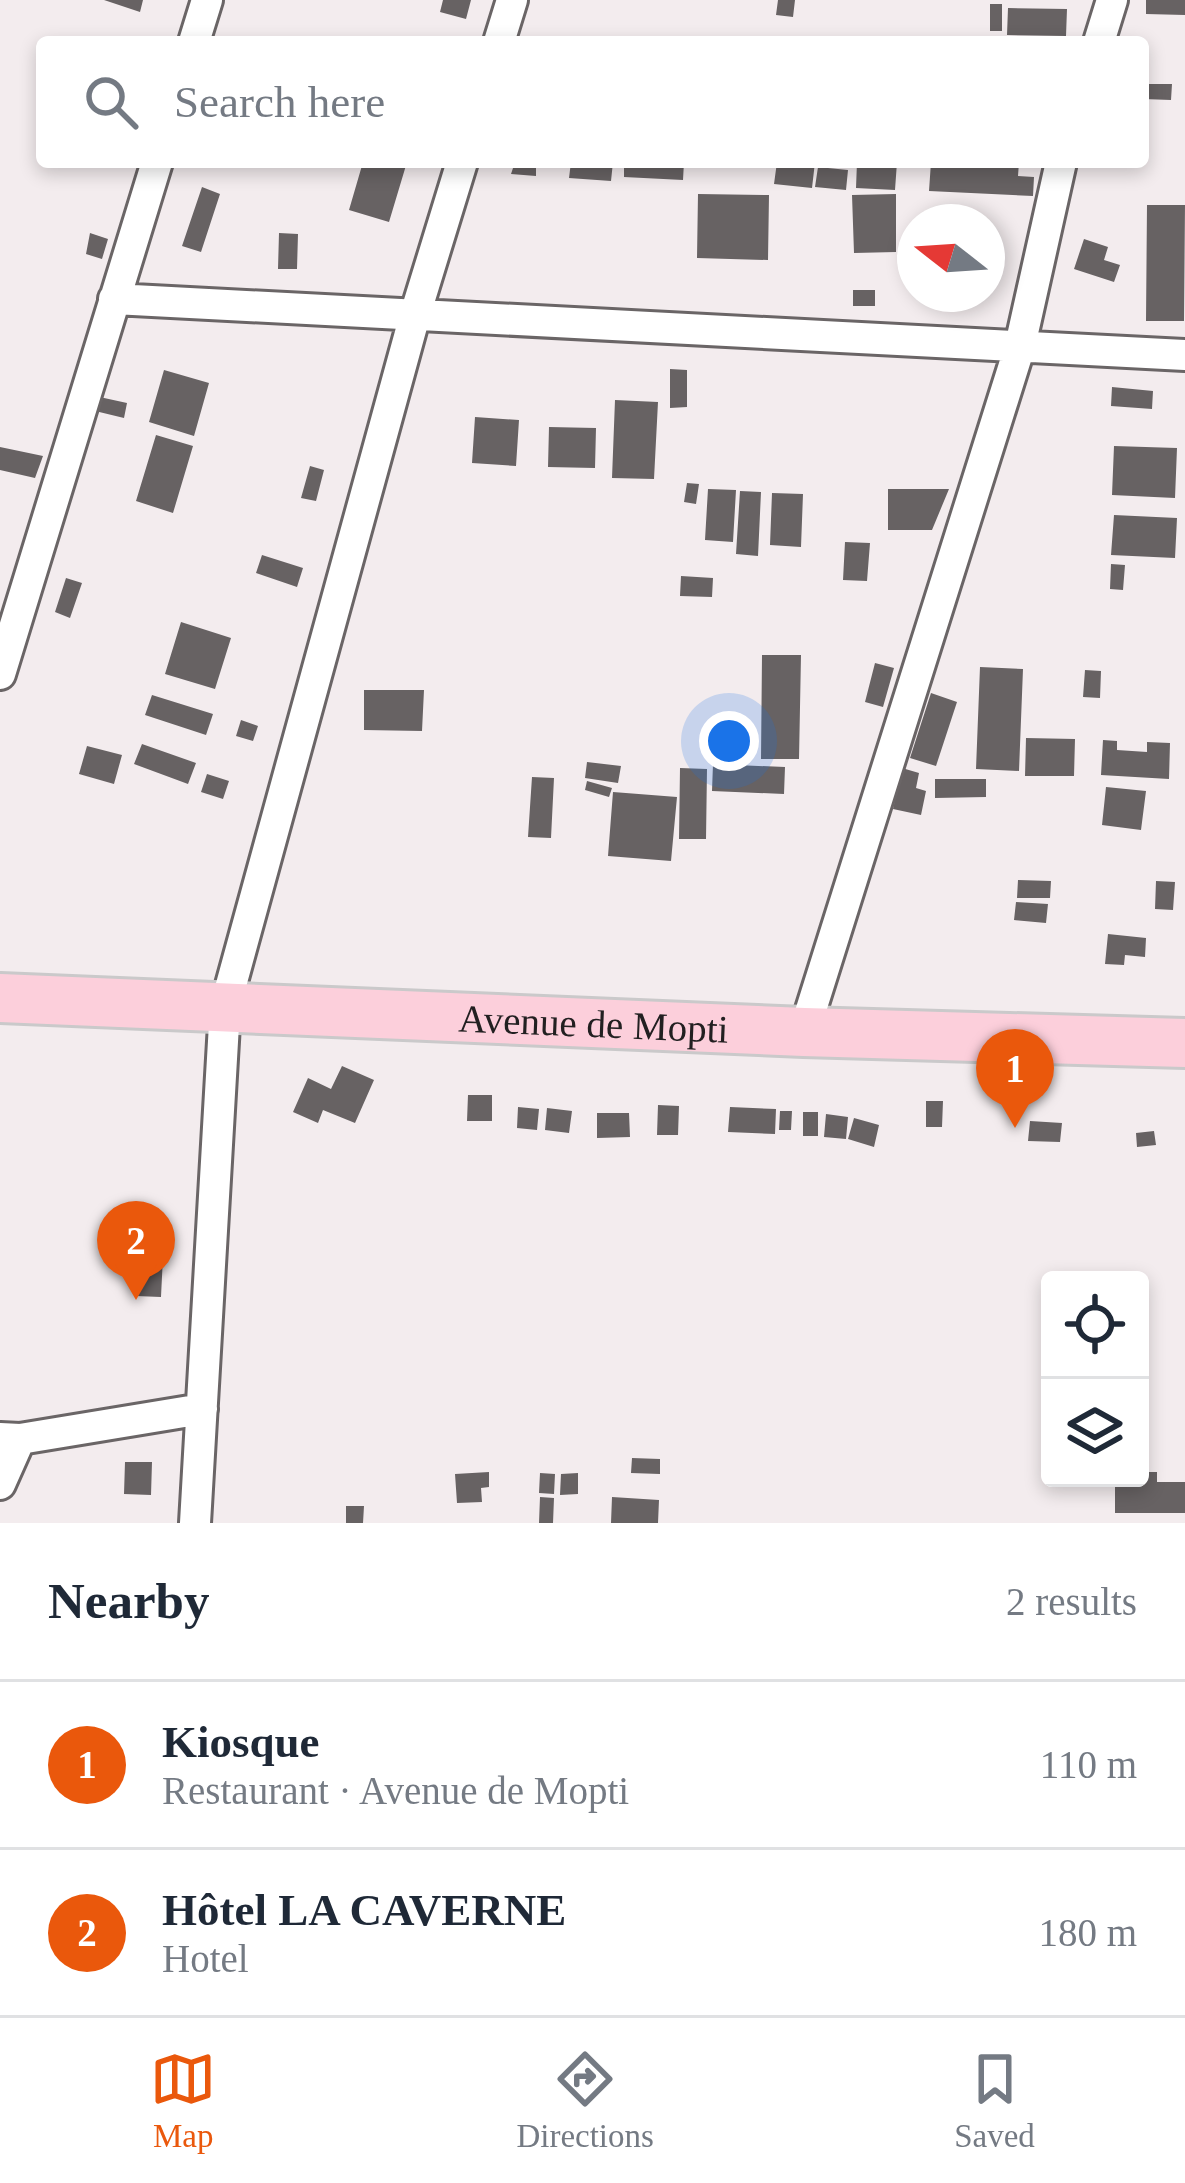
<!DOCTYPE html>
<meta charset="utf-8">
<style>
:root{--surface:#fff;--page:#f6f6f7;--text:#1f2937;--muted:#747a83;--line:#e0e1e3;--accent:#ea580c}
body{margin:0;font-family:"Times New Roman",serif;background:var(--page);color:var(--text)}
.controls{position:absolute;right:36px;bottom:36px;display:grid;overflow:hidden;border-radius:12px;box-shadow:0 6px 18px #0003}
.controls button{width:108px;height:108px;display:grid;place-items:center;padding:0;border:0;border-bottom:3px solid var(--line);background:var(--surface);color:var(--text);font:60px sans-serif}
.compass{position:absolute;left:897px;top:204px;width:108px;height:108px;border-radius:50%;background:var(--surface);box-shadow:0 6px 18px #0003;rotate:287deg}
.you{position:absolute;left:729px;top:741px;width:42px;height:42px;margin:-30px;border:9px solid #fff;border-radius:50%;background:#1a73e8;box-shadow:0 0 0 18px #1a73e833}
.badge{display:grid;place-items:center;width:78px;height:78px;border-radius:50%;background:var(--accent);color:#fff;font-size:39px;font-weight:700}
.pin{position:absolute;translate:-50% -99px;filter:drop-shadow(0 3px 6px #0008)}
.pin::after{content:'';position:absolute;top:63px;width:42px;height:36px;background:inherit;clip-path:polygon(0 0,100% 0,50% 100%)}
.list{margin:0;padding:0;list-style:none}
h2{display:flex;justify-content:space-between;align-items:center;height:156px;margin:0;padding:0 48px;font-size:51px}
h2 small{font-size:39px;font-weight:400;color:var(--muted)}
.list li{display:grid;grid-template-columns:78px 1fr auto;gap:36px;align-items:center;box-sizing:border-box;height:168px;padding:0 48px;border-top:3px solid var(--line)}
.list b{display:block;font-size:45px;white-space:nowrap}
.list p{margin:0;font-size:39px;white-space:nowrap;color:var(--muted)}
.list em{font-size:39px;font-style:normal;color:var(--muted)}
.icon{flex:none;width:66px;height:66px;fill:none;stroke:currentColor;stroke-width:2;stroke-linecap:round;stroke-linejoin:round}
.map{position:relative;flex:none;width:1185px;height:1523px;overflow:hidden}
.search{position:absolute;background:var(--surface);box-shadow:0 6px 18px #0003;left:36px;right:36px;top:36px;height:132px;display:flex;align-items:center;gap:30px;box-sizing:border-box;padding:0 42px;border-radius:12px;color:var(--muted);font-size:45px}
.sheet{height:492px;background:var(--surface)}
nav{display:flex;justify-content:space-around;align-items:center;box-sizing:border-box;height:168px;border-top:3px solid var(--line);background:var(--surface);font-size:33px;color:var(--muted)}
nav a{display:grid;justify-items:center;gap:6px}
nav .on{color:var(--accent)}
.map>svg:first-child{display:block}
.building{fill:#676263}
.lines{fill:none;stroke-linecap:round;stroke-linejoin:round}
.street-casing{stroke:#6a6566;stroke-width:36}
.primary-casing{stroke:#cac9ca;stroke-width:54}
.street{stroke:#fff;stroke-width:30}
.primary{stroke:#fccfdb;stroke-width:48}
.labels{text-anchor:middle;stroke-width:12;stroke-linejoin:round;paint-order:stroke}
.street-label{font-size:39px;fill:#222021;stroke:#f3ecee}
</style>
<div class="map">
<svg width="1185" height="1523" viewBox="0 0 1185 1523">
<rect width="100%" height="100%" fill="#f3ecee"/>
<path class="building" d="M104,0H143L140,12Z
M443,0H471L466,19L440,12Z
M778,0H795L793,17L776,15Z
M1146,0H1185V15L1146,14Z
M990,4H1002V31H990Z
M1008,8L1067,9L1066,36L1007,35Z
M1143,84H1172L1171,100L1143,99Z
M363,162H407L389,222L349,210Z
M515,162H554V166L536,167V176L511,174Z
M571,162H613L611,181L569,178Z
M624,162H684L683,180L624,177Z
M777,162H815L812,188L774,184Z
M857,162H897L895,190L856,188Z
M931,162H1019L1018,176L1034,177L1033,196L929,191Z
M818,167L848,170L846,190L815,187Z
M202,187L220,194L201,252L182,246Z
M698,194L769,195L768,260L697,258Z
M896,194V252L854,253L852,195Z
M1147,205H1185L1184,321H1146Z
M90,233L108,239L102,259L86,254Z
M279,233L298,234L297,269H278Z
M1084,239L1108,247L1104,260L1120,265L1114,282L1074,269Z
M853,290H875V306H853Z
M670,369L687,370V407L670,408Z
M164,370L209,383L194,436L149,422Z
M1112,387L1153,391L1152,409L1111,406Z
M95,396L127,403L124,418L91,410Z
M615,400L658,402L654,479L612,478Z
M475,417L519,420L516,466L472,463Z
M549,427L596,428L595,468L548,467Z
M156,435L193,446L173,513L136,501Z
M1114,446L1177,448L1175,498L1112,495Z
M0,447L43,456L35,478L0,470Z
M310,466L324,470L316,501L301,498Z
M687,483L699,484L696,504L684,502Z
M708,489L736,490L733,542L705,540Z
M888,489H949L932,530H888Z
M740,491L761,492L758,556L736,554Z
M772,493L803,494L801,547L770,545Z
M1114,515L1177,518L1175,558L1111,555Z
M845,542L870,543L867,581L843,580Z
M262,555L303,568L297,587L256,573Z
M1111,564L1125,565L1123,590L1110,589Z
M681,576L713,578L712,597L680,596Z
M66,578L82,583L70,618L55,612Z
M181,622L231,638L215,689L165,674Z
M762,655H801L799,759H761Z
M875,663L894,668L883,707L865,702Z
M980,667L1023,669L1019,771L976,769Z
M1085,670L1101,671L1100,698L1083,697Z
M364,690H424L422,731L364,730Z
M931,693L957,702L936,766L910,758Z
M152,695L213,714L206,735L145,715Z
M241,720L258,726L253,741L236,736Z
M1026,738L1075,739L1074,776H1025Z
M1103,740L1117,741V750L1147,752V742L1170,743L1169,779L1101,775Z
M142,744L196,763L188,784L134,764Z
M87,746L122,755L114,784L79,774Z
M587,762L621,766L618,783L585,778Z
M713,764L785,767L784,794L712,791Z
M680,768L707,769L706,839H679Z
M902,768L919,773L916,788L926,791L921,815L893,809Z
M207,774L229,781L223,799L201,792Z
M532,777L554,778L551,838L528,837Z
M935,779H986V797L935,798Z
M587,781L612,788L609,797L585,790Z
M1106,787L1146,791L1141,830L1102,825Z
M613,792L677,797L671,861L608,856Z
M1018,880L1051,881L1050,898H1017Z
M1156,881L1175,882L1173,910L1155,909Z
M1016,902L1048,904L1046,923L1014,920Z
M1108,934L1146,938L1145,957L1125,955L1124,965L1105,964Z
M342,1066L374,1080L355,1123L323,1110L318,1123L293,1112L308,1078L331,1089Z
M468,1095H492V1121H467Z
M926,1101H943L942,1127H926Z
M658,1105L679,1106L678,1135H657Z
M518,1107L539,1109L537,1130L517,1128Z
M730,1107L776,1109L775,1134L728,1132Z
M547,1108L572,1111L569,1133L545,1130Z
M780,1111H792L791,1130H779Z
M803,1112H818V1136H803Z
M597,1113H629L630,1137L597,1138Z
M826,1114L848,1117L846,1139L824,1137Z
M854,1118L879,1125L874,1147L848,1139Z
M1030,1121L1062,1123L1060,1142L1028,1141Z
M1154,1131L1156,1145L1137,1147L1136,1133Z
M139,1255L163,1256L161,1297L136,1296Z
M632,1458L660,1459V1474L631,1473Z
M125,1462H152L151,1495L124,1494Z
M489,1472V1487L481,1488L482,1502L457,1503L455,1474Z
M1140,1472H1157V1482H1185V1513H1115V1483L1139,1482Z
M540,1473L555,1474L554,1494L539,1493Z
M578,1473V1494L560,1495L561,1474Z
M540,1497L554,1498L553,1523H539Z
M612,1497L659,1500L658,1523H611Z
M346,1506H364L363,1523H346Z"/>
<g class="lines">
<defs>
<path id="street" d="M194,42L207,0
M499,42L512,0
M1099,42L1112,0
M114,299L1185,355
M0,674L157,162
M804,1032L1020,346L1061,162
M0,1438L20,1439L202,1409
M0,1484L20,1439
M195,1523L225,1007L415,315L462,162"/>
<g id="primary">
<path id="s1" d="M0,998L804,1032L1185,1043"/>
</g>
</defs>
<use href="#street" class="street-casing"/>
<use href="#primary" class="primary-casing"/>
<use href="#street" class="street"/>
<use href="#primary" class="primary"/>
</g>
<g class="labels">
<g class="street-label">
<text dy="14" stroke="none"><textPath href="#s1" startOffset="594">Avenue de Mopti</textPath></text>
</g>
</g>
</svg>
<div class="controls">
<button><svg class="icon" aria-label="locate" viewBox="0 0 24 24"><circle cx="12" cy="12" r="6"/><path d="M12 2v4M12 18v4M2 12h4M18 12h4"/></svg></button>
<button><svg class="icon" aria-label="layers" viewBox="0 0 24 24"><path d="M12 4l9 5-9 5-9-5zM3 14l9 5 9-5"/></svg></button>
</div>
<svg class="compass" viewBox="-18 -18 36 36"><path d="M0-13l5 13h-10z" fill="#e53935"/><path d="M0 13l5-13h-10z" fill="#747a83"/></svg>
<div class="you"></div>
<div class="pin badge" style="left:1015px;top:1128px">1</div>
<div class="pin badge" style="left:136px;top:1300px">2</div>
<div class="search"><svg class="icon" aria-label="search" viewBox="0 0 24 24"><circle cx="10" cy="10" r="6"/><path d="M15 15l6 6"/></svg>Search here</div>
</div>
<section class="sheet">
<h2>Nearby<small>2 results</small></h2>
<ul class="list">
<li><span class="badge">1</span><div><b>Kiosque</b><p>Restaurant · Avenue de Mopti</p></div><em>110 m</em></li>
<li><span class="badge">2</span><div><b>Hôtel LA CAVERNE</b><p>Hotel</p></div><em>180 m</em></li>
</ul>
</section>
<nav>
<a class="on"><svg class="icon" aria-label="map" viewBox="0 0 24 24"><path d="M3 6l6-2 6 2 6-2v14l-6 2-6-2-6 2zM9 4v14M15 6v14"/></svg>Map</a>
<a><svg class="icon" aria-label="directions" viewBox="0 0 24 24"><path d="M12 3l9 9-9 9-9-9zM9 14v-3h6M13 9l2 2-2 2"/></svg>Directions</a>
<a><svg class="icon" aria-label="saved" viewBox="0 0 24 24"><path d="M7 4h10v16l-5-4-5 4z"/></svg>Saved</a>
</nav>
